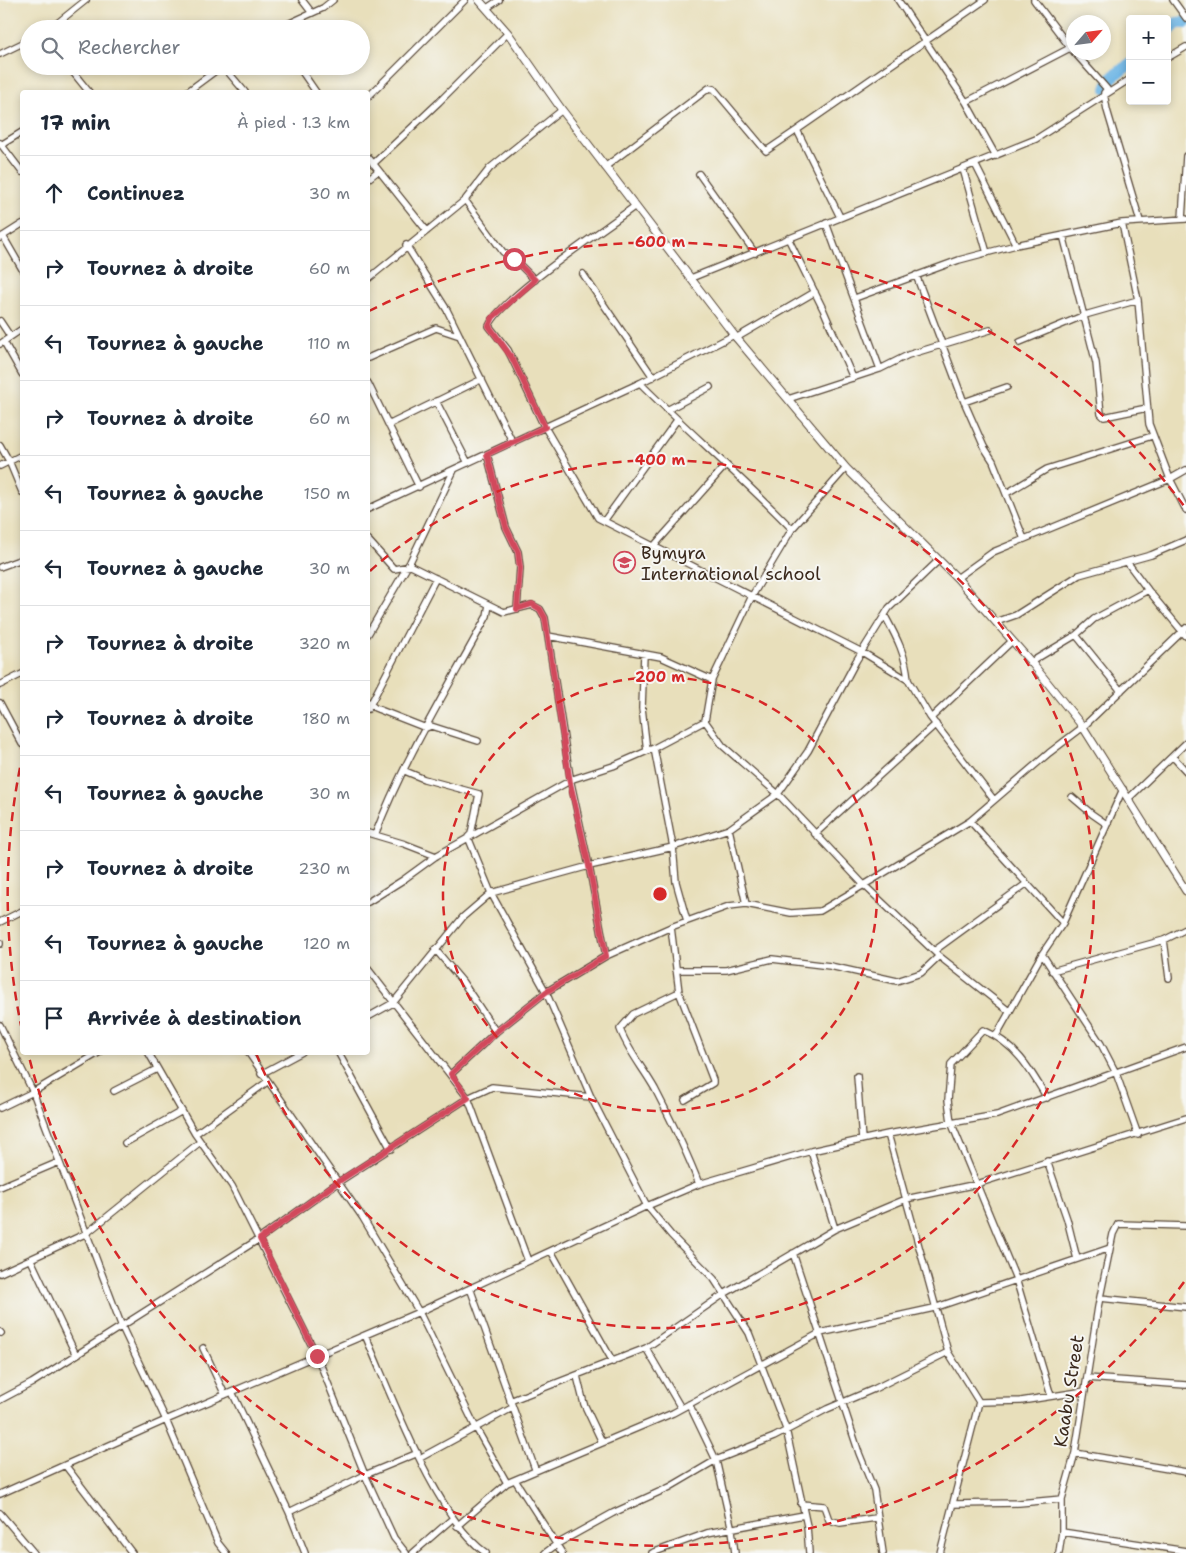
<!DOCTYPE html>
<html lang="fr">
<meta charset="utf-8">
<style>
:root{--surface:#fff;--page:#f2f2f3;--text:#1f2937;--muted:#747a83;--line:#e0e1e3}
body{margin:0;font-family:"Shantell Sans",sans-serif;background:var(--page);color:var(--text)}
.controls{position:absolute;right:15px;top:15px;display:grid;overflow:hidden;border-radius:5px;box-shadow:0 2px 8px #0003}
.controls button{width:45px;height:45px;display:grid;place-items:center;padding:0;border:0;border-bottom:1px solid var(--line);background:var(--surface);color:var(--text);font:25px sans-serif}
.compass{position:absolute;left:1066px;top:15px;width:45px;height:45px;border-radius:50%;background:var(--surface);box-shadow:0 2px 8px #0003;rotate:62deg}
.stop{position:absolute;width:15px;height:15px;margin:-11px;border:4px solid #d1495b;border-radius:50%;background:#fff}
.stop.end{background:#d1495b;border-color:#fff;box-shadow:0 1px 5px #0008}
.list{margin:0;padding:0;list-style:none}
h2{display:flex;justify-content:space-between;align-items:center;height:65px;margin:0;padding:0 20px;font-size:21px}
h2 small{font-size:16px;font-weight:400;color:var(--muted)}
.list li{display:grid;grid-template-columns:32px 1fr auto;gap:15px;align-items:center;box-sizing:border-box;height:75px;padding:0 20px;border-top:1px solid var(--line)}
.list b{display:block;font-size:19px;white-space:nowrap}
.list em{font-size:16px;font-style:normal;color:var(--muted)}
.icon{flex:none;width:28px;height:28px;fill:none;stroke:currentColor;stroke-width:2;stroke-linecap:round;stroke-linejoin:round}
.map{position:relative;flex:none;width:1186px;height:1553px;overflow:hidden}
.search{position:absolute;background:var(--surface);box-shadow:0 2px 8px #0003;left:20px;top:20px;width:350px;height:55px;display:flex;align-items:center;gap:12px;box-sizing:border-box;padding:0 18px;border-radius:28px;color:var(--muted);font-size:19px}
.panel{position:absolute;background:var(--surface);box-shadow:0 2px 8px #0003;left:20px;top:90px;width:350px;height:965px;border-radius:5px}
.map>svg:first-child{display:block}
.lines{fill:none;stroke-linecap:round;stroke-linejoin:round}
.river{stroke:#6db5e5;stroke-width:12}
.minor-casing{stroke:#554536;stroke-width:8}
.tertiary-casing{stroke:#554536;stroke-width:9}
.minor{stroke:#fff;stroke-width:5.5}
.tertiary{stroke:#fff;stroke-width:7}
.route{stroke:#d1495b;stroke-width:6}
.ring{fill:none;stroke:#d62828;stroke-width:2.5;stroke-dasharray:9 6}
.labels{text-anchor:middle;stroke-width:4;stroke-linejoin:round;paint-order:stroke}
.poi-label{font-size:18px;fill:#3b2a1e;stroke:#f6f6f2;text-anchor:start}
.street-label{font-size:18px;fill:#3b2a1e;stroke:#f6f6f2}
.centre{fill:#d62828;stroke:#f6f6f2;stroke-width:2.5}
.ring-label{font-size:15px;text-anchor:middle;font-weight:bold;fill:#d62828;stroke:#f6f6f2;stroke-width:4;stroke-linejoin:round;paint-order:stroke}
</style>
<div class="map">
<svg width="1186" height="1553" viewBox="0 0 1186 1553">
<rect width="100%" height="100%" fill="#f6f6f2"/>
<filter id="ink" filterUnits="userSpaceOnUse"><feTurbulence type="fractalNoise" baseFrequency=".02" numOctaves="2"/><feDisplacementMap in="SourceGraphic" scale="10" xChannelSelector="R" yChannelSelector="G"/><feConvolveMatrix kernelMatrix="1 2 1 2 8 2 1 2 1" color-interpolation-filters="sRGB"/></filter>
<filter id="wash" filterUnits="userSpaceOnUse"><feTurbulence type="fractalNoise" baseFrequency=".0096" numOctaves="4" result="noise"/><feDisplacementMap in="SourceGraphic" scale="20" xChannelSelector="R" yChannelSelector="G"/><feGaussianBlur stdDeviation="1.12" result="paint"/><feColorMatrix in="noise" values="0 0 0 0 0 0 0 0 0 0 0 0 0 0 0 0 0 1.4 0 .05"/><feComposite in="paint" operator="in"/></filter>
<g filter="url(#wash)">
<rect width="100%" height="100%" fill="#e8dfbb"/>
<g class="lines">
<path class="river" d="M1167,33L1177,23L1186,22
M1107,89L1111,78L1130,64"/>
</g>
</g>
<g filter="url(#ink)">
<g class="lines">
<defs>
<path id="minor" d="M302,0L312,13
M898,0L966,102L996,156
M1034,0L1072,50
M1173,0L1186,18
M487,8L499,0
M50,29L86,0
M277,29L323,8L333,0
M1074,52L1107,89L1104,93L1107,110L1140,221
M0,54L29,40
M1167,58L1186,47
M68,66L89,92
M223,66L245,92
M298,66L316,92
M187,92L222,66
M368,97L465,0
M966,102L1070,48
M0,143L22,172
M1,145L22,132
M368,157L427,231
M373,164L439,102L508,33
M975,164L1016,245L1122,223L1186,219
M605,167L709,88L714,89L766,151L797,130
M963,169L987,253
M699,174L755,253
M368,179L378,171
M465,200L503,252L514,259L535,280
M635,206C605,229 502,296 489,326L508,350L543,424L598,518L862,652L908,680L930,717L994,800
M840,217L797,130L985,0
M1182,219L1186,156
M826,223L880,369
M1122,223L1138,300L1149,424L1170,479L1186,510
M1063,235L1096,363L1101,414L1104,417L1147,408
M3,236L22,269
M0,238L22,224
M788,238L823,309L853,378
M406,245L447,310L513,443
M583,274L653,377
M916,275L962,397L984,447L993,461L1024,539
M691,278L1036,139L1130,79
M368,279L465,200L490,168L562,110
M855,298L959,260L1016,245
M0,321L10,336
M736,338L815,292
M4,342L22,374
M1020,342L1085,315L1138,300
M0,344L22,329
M368,358L436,328L460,336
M368,383L419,487
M640,383C690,433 743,478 792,529
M788,399L880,369L908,355L990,330
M436,401L468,463
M964,402L1007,387
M667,410L710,387
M388,425L482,379
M0,445L9,461L22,492
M487,454L506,527L518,552L520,568L517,609
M0,466L22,455
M846,468L792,529L752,596L712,680L705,721L723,746L778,794L864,885L939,956L1010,1012
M1007,493L1047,469L1152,436
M368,509L640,383L734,335
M604,521L677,420
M368,540L394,569L411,566L504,612L532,605L540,609L545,618L571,783L589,866L606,956
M653,547L725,466
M1127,562L1148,590L1186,636
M0,567L22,559
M957,578L993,552L1170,479L1186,470
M885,616C897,638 906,655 908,680
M996,622L1016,615L1079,575L1151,555L1186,540
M368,634L410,562L454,470
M1076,635L1094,619L1148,590
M548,636L661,657L712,680
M644,654L642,708L647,751
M1031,662L1076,635L1121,691
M0,685L22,674
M368,702L375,708L426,728L431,726L478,741
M0,703L22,744
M368,709L436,578
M931,718L1012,641
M1173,757L1186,771
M405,771L424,779L479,794L471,834L468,837L491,893L589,866L673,847L729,829L778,794L808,751L856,661L889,608L939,560
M1072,797L1092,814L1105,823
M1129,798L1186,743
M970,821L1063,923
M729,829L746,904
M368,833L405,844L436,856
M815,834L936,724
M375,835C404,759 448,688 487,616L489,605
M368,902L403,880L436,856L573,779L613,766L654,748
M687,921L676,882L673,847L654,748L705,721
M0,922L22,911
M671,927L679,992L713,1080V1083L685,1100
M1164,940L1169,978
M0,943V944
M435,949L462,981L496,1032
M934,951L1026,884
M1042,954L1101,1044L1116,1073L1138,1135
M368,969L468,1098L528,1261
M676,970H726L772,959L830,966L897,981L921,973L939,956
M1052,971L1164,940L1186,929
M679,992L633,1014L620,1029C628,1051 644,1069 655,1089C671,1120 687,1152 699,1184
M368,1017L393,1003L463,917L491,893L546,992L591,1097L647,1206L671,1235L714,1279L749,1333L786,1429L807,1526L809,1553
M0,1025L33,1092L122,1327L166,1420L218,1543L226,1553
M996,1036L1042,954L1063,923L1123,789
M148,1052L195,1134L232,1186L317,1356L365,1475L394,1538L406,1553
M248,1052L363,1218L419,1312L476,1428L507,1483
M338,1052L391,1149
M261,1074L302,1052
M451,1074L496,1032L546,992L606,956L671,927L729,906L746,904L791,913L820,911L864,885L970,821L1049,753L1083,727L1186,628
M857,1076L862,1140
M114,1091L157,1069
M1047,1098C1030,1069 1015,1043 983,1030L951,1064L948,1100L951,1122L1016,1279L1051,1396
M0,1108L33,1092L100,1052
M195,1134L267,1082
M888,1134L948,1352L979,1402L1021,1401L1085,1391
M125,1143L182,1111
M811,1151L835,1229
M1047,1161L1067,1219L1077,1259
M0,1187L59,1162
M551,1251L613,1362
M793,1253L859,1453L874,1490L883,1553
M31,1260L76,1355
M0,1273L87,1233L200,1142
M470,1288L535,1469
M1100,1298L1186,1307
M0,1332L1,1333
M365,1335C391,1393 436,1519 486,1553
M203,1348L225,1395
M646,1348L681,1408
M577,1376L584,1404L602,1442
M1087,1378L1186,1385
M232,1392L289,1512L305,1553
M0,1400L32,1383L259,1239L337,1183L468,1098L492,1087L591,1097
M510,1401L646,1348L724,1294L835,1229L906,1199L977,1184L1186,1118
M689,1404L716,1460L732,1530L735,1553
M1075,1453L1186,1472
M420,1458L512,1408
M65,1465L132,1553
M515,1480L562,1553
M0,1494L166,1420L419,1312L647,1206L699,1184L811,1151L888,1134L997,1115L1186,1047
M801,1504L824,1506L829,1520L840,1523L876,1518
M953,1504L1019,1503L1062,1499
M289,1512L365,1475L418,1453
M0,1513L34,1553
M457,1526L507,1483L673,1413L820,1333L934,1308L1110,1248
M1062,1532L1186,1551
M413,1553L452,1519
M545,1553L557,1544L613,1513L670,1487L716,1460L774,1437L827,1409L874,1389L948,1352
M652,1553L707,1533L804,1515
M940,1553L979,1402
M1059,1553L1062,1532V1499L1075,1453L1098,1307L1113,1234L1118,1224L1186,1226"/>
<path id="tertiary" d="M479,0L508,33L562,110L734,335L846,468L957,578L1031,662L1083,727L1186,891"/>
</defs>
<use href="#minor" class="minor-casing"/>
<use href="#tertiary" class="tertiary-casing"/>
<use href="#minor" class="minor"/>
<use href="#tertiary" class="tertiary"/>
</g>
</g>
<g class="lines" filter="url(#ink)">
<path class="route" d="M317,1356L260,1239L336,1183L468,1098L451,1074L496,1032L546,992L606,956L589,866L570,783L545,618L540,609L532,604L517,609L520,568L518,552L506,527L487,454L545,427L512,358L489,326L493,317L535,280L514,259"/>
</g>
<g class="ring">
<circle cx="660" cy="894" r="217"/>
<path d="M370 571A434 434 0 1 1 256 1053"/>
<path d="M1184 1282A652 652 0 0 1 29 1057M22 1030A652 652 0 0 1 22 758M369 311A652 652 0 0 1 1184 506"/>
</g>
<defs>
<symbol id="school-ring" viewBox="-11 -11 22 22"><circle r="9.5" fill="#f6f6f2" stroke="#d1495b" stroke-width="1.5"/><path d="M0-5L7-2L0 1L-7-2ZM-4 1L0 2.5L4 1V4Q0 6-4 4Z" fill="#d1495b"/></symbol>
</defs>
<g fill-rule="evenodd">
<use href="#school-ring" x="612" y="550" width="25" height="25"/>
</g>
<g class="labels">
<g class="poi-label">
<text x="641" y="559">Bymyra<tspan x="641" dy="21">International school</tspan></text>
</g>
<g class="street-label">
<text transform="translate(1069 1391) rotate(-81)" y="6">Kaabu Street</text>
</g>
</g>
<circle cx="660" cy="894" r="8" class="centre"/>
<g class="ring-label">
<text x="660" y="247">600 m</text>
<text x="660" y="465">400 m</text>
<text x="660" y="682">200 m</text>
</g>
</svg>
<div class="controls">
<button>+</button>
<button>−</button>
</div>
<svg class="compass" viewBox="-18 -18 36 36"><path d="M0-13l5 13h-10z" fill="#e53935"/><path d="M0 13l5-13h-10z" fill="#747a83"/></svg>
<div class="stop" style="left:514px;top:259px"></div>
<div class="stop end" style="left:317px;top:1356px"></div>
<div class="search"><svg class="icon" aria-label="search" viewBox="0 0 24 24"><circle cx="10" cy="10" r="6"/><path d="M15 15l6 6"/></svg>Rechercher</div>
<section class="panel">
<h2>17 min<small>À pied · 1.3 km</small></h2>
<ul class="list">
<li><svg class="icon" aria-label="ahead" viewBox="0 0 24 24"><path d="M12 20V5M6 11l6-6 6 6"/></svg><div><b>Continuez</b></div><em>30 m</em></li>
<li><svg class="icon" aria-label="right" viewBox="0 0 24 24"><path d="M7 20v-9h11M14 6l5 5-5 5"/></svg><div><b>Tournez à droite</b></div><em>60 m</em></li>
<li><svg class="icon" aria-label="left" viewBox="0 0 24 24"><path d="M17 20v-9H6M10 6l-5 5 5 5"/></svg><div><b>Tournez à gauche</b></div><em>110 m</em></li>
<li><svg class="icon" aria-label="right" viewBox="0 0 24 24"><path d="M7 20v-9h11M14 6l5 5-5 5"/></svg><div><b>Tournez à droite</b></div><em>60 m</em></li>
<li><svg class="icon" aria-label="left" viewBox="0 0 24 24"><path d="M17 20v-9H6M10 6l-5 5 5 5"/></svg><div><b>Tournez à gauche</b></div><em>150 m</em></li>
<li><svg class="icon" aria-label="left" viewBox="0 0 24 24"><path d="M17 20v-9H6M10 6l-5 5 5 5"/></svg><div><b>Tournez à gauche</b></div><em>30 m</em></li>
<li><svg class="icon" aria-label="right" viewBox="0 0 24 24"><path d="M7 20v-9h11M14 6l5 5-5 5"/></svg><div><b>Tournez à droite</b></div><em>320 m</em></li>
<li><svg class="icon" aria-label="right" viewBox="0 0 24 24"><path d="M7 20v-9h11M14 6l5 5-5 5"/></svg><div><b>Tournez à droite</b></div><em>180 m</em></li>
<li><svg class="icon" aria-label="left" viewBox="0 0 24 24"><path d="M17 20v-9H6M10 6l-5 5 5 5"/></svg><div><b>Tournez à gauche</b></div><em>30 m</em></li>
<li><svg class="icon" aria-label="right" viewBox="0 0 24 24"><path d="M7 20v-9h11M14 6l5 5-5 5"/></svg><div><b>Tournez à droite</b></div><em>230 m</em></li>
<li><svg class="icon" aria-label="left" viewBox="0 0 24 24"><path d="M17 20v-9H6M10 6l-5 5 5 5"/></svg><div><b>Tournez à gauche</b></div><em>120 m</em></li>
<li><svg class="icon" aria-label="arrive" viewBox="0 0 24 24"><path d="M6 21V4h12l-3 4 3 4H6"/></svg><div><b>Arrivée à destination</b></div></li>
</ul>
</section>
</div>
